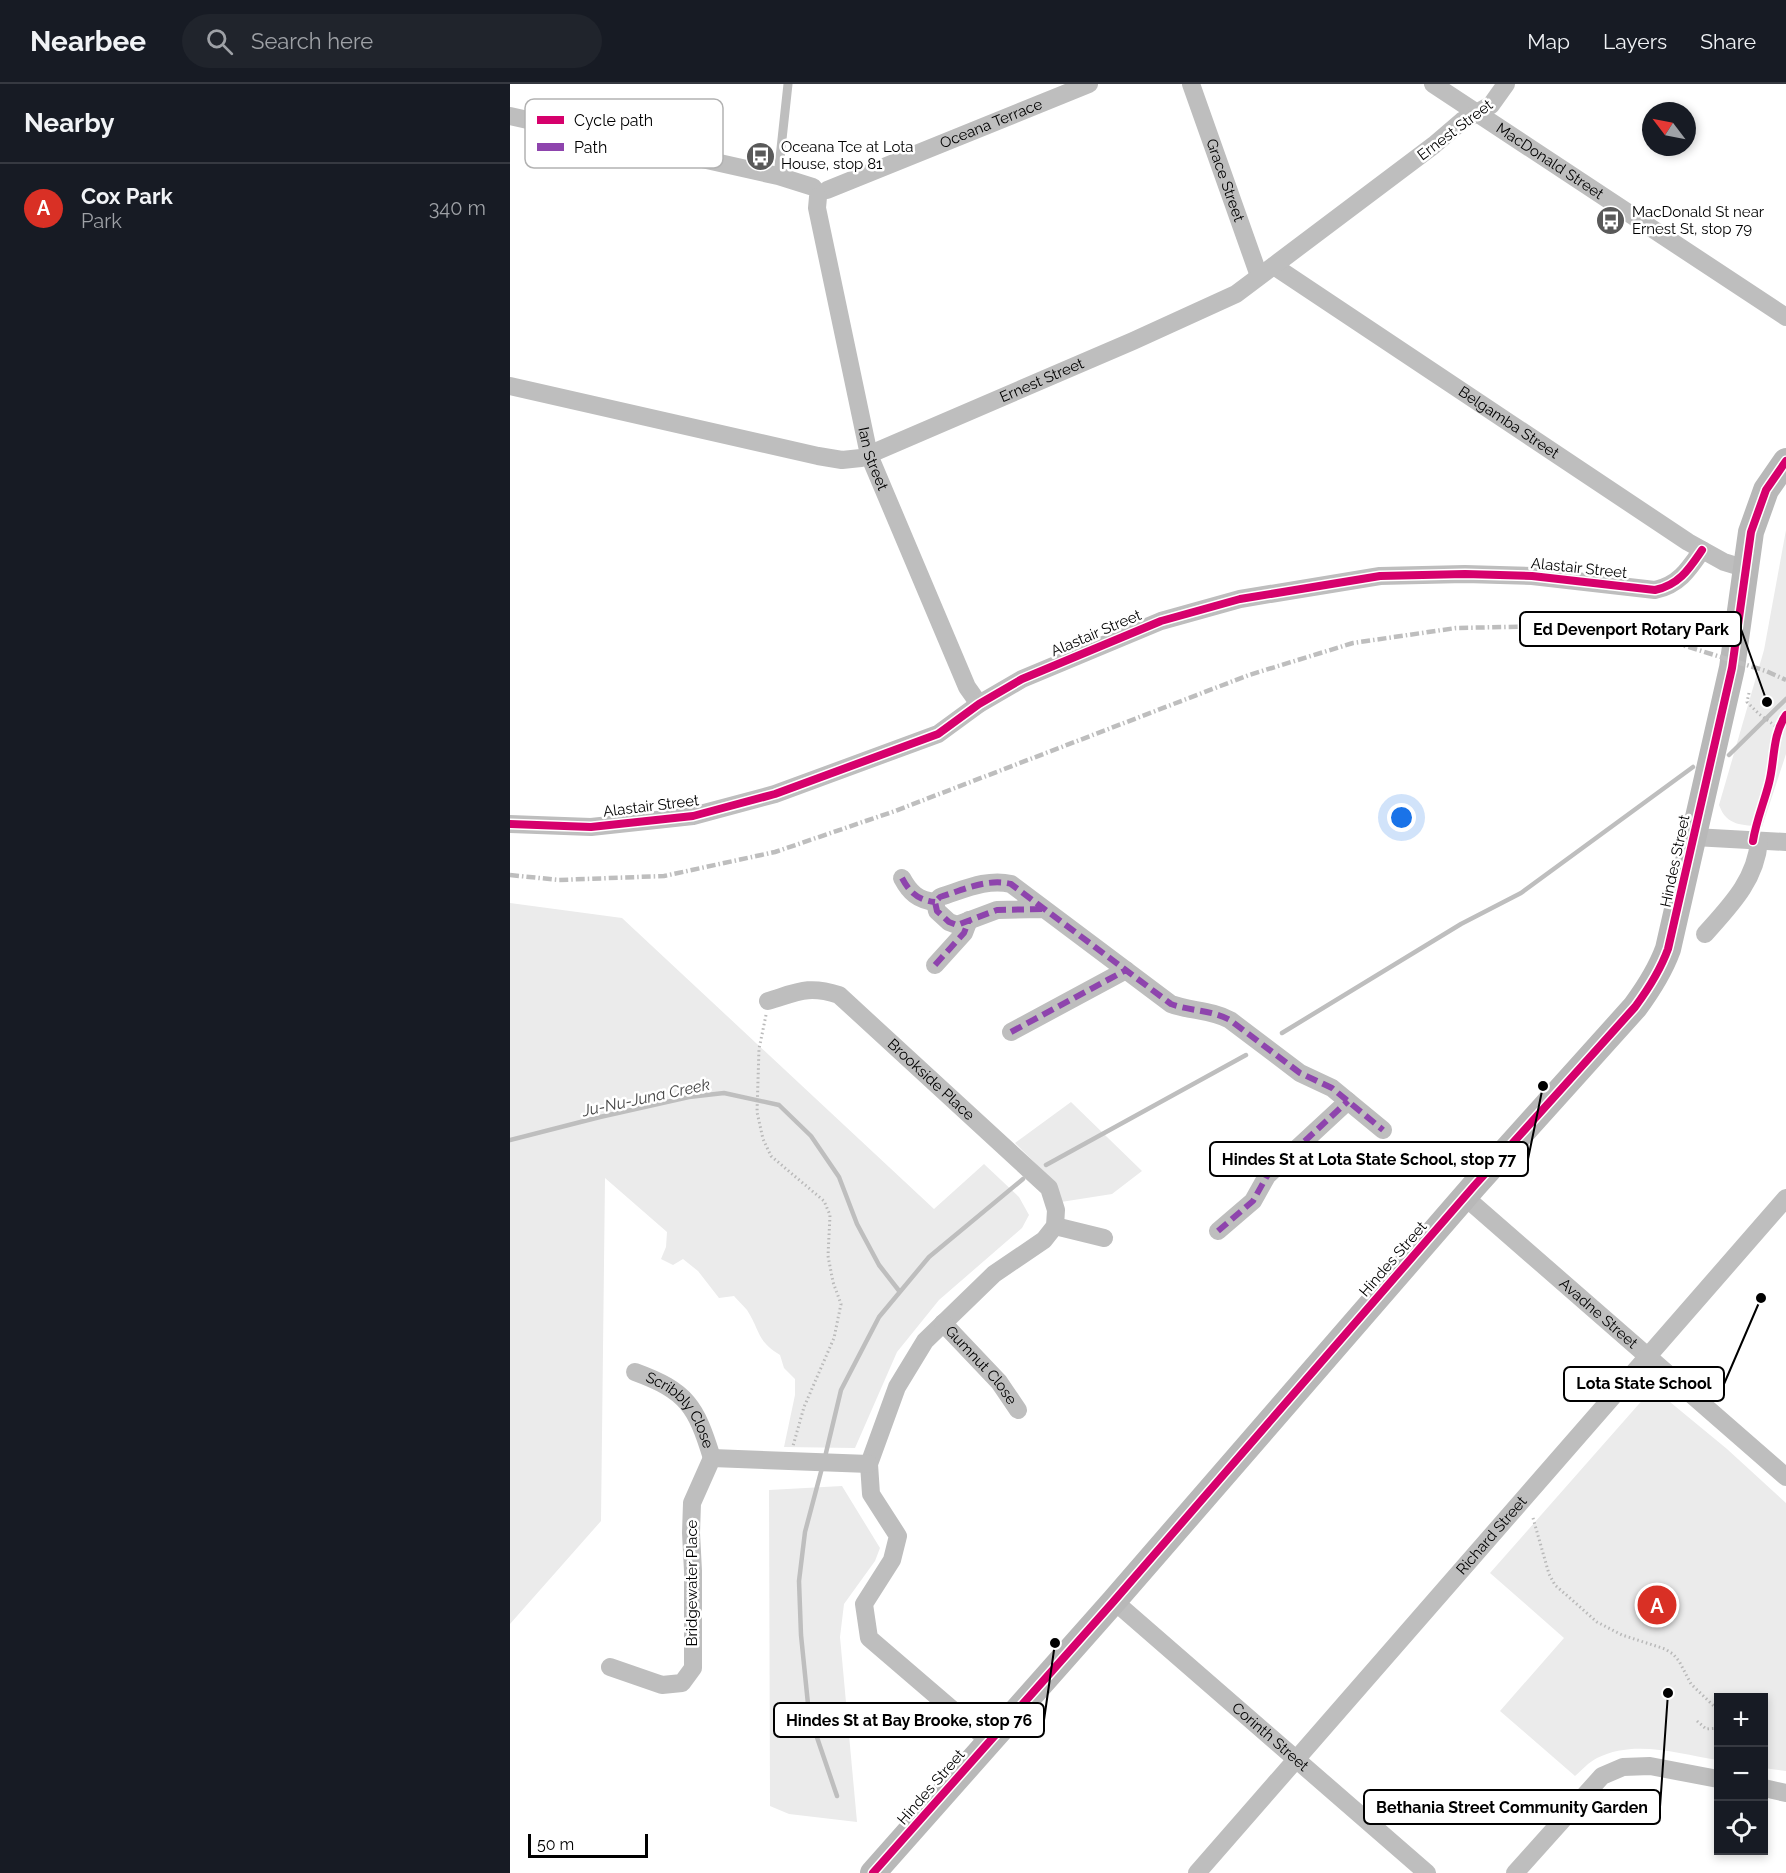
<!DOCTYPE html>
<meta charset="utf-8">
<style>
:root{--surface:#171b24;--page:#20242c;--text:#f1f3f6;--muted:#9ea1a6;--line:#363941;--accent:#d93025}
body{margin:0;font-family:Raleway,sans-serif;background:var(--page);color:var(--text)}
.controls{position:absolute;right:18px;bottom:18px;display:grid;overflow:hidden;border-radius:0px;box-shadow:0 3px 9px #0003}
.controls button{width:54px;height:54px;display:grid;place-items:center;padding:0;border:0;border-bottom:2px solid var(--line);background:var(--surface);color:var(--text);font:30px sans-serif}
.compass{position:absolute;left:1132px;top:18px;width:54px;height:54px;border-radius:50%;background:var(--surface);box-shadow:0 3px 9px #0003;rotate:302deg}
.scale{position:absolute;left:18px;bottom:15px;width:120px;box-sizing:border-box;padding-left:6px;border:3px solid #000;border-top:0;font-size:16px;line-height:21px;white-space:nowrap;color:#000;-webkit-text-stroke:4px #fff;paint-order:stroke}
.you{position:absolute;left:892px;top:734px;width:21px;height:21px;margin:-15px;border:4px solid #fff;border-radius:50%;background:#1a73e8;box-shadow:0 0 0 9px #1a73e833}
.badge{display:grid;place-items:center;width:39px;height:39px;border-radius:50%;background:var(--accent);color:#fff;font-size:20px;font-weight:700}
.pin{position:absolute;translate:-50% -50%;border:3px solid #fff;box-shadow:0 2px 6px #0006}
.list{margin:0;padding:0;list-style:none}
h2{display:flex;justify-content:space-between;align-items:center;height:78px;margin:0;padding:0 24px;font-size:26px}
h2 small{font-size:20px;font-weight:400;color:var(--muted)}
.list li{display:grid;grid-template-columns:39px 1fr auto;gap:18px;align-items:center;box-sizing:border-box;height:90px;padding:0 24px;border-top:2px solid var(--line)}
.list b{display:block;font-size:22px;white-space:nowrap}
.list p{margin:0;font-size:20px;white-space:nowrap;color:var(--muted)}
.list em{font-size:20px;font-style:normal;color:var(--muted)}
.icon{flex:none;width:33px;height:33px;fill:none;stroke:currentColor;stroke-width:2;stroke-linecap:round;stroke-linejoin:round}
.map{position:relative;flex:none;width:1276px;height:1789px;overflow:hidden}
header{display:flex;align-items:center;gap:36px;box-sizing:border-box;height:84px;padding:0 30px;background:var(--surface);border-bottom:2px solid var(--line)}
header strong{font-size:28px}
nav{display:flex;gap:33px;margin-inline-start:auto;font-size:21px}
.search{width:420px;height:54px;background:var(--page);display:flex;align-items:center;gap:15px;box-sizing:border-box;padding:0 21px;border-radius:33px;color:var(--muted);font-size:22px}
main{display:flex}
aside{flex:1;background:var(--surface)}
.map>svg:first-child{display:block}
.green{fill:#ebebeb}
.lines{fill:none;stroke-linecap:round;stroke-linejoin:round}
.stream{stroke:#bebebe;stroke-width:4.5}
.path{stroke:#b9b9b9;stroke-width:3;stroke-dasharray:1.5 3;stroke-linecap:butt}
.lane{stroke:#bebebe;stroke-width:9}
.street{stroke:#bebebe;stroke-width:18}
.secondary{stroke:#b8b8b8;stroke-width:26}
.rail{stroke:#bebebe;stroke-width:4.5;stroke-dasharray:9 3 1.5 3;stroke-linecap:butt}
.quiet{stroke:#8e44ad;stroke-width:6;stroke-dasharray:12 6;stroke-linecap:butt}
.cycleway-casing{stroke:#fff;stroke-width:11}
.cycleway{stroke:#d6006c;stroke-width:8}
.labels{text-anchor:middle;stroke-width:5;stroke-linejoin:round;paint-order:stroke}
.street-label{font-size:15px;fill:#000;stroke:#fff}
.poi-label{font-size:15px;fill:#000;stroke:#fff;text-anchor:start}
.water-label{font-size:16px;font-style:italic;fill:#434343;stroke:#fff}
.key{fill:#fff;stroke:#b2b2b2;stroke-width:1.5}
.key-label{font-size:16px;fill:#000}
.leader{fill:none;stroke:#000;stroke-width:2}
.callout-dot{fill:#000;stroke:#fff;stroke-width:2}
.callout{fill:#fff;stroke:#000;stroke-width:2}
.callout-label{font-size:16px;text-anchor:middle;font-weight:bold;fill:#000}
</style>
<header>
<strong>Nearbee</strong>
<div class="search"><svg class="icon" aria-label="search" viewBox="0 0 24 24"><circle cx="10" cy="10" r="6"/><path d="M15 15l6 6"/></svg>Search here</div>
<nav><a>Map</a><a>Layers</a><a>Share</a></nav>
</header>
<main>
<aside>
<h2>Nearby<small></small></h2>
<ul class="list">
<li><span class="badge">A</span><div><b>Cox Park</b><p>Park</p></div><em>340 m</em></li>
</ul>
</aside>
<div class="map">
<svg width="1276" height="1789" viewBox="0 0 1276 1789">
<rect width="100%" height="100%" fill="#fff"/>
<path class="green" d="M1276,446V670L1252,743C1232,740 1217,743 1209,721L1254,566Z
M0,819L112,834L424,1125L474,1080L509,1113L519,1131L512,1144L429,1216L387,1268L345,1364L274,1363L285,1311V1295L274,1284L270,1271C246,1256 251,1248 237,1226C233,1221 228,1217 224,1212L209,1214L188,1187L173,1175L163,1181L151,1175L156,1163L157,1148L95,1094L91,1437L0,1540Z
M561,1018L632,1087L602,1110L551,1118L545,1099L505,1059Z
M1143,1304L1217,1365L1276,1419V1687L1254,1684V1614H1208V1676C1169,1670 1125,1655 1087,1674C1079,1678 1072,1686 1065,1692L990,1627L1054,1554L980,1489Z
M332,1402L370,1464L365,1477L334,1520L330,1553L347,1738L279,1730L260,1722L259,1406Z"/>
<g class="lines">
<path class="stream" d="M1219,671L1276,615
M772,949L951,840L1011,809L1183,683
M0,1056L90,1033L179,1013L214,1009L269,1021L301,1052L329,1093L347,1140L369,1181L390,1208
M536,1081L736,971
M315,1373L331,1306L369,1233L419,1173L513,1095
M312,1384L295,1448L289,1497L291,1551L299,1630L327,1712"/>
<path class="path" d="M1239,609L1237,618L1249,630L1268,644
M256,931L249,965L247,1028L253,1055L261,1072L314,1117L320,1131L318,1172L323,1198L331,1220L324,1254L294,1323L283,1362
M1023,1434L1039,1490L1045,1501L1087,1538L1112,1551L1155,1565L1163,1570L1169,1577L1181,1600L1208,1626
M1187,1637L1196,1645L1208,1644
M1254,1640V1639
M1254,1671L1255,1687"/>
<path class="lane" d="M268,92L278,0"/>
<g class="street">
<path id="s1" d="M681,0L749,192"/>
<path id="s2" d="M923,0L1276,233"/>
<path d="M0,32L268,92L303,103"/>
<path id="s3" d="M317,106L579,0"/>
<path id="s4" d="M308,113L307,124L359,371L457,603L469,620"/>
<path id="s5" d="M764,182L1178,458L1214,478L1237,485"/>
<path id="s6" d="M0,302L308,372L332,376L351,374L623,257L726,210L924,61L952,37L981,21L996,0"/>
<path d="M0,740L81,743L183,732L265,710L428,650L469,620L512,595L651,537L730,515L870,492L955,490L1022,492L1145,506C1169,501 1179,485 1192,466"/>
<path d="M1184,753L1276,758"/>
<path d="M392,794C400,809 408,816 425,818"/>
<path d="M532,825L487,826L447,841L439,838L427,827L425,818L430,813C453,806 477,794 501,800L661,920C680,927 702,926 720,936L790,989L822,1004L873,1046"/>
<path d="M1195,850C1220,822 1246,796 1249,757"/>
<path d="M425,881L454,849L459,836"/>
<path id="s7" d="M258,917C288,908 298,901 329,911L539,1104L546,1126L545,1142L534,1156L484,1190L415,1257L387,1303L359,1380L361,1410L388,1452L382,1476L354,1520L359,1554L479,1657"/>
<path d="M501,948L616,886"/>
<path id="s8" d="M955,1113L1276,1393"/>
<path d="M545,1142L594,1154"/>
<path d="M708,1147L743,1117L757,1092L838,1017"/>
<path id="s9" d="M433,1239L489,1298L508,1326"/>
<path id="s10" d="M125,1288C177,1307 186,1322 202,1374"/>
<path id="s11" d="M604,1517L917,1789"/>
<path d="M100,1583L152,1601L172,1599L183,1584V1487L181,1449L182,1419L202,1374L359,1380"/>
<path d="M1254,1704L1276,1709"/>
<path id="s12" d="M687,1789L1276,1114"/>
<path d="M1005,1789L1092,1692L1113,1683L1140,1682L1208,1695"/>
</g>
<path class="secondary" d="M363,1789L604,1517L964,1102L1125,923C1139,904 1150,887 1158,865L1222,584L1241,448L1256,406L1276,377"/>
<path class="rail" d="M0,791L49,796L154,792L265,768L385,727L739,591L843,559L946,544L1042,542L1169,560L1256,587L1276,596"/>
<path class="quiet" d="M392,794C400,809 408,816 425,818
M532,825L487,826L447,841L439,838L427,827L425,818L430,813C453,806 477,794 501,800L661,920C680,927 702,926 720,936L790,989L822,1004L873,1046
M425,881L454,849L459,836
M501,948L616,886
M708,1147L743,1117L757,1092L838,1017"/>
<defs>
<path id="cycleway" d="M0,740L81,743L183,732L265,710L428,650L469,620L512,595L651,537L730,515L870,492L955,490L1022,492L1145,506C1169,501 1179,485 1192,466
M1243,757C1246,737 1254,719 1259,699C1265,676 1262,651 1276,631
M363,1789L604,1517L964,1102L1125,923C1139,904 1150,887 1158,865L1222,584L1241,448L1256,406L1276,377"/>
</defs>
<use href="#cycleway" class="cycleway-casing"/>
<use href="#cycleway" class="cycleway"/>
</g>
<defs>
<symbol id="bus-disc" viewBox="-11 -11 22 22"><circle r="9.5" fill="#595959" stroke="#fff"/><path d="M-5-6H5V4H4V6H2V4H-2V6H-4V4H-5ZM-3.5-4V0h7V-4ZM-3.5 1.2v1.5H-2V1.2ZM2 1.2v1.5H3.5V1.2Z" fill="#fff"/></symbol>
</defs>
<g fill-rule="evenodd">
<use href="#bus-disc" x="234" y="56" width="33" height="33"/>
<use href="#bus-disc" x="1084" y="120" width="33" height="33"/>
</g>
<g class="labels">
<g class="street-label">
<text dy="5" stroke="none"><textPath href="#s3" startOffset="177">Oceana Terrace</textPath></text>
<text transform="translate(945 46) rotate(-37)" y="5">Ernest Street</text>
<text dy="5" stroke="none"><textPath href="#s2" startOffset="140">MacDonald Street</textPath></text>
<text dy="5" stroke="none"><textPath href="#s1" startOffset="102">Grace Street</textPath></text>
<text dy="5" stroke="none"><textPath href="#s6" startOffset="556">Ernest Street</textPath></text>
<text dy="5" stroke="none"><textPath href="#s5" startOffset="282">Belgamba Street</textPath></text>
<text dy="5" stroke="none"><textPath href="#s4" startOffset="268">Ian Street</textPath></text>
<text transform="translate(1069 484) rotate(6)" y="5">Alastair Street</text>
<text transform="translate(586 549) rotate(-23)" y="5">Alastair Street</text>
<text transform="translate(141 722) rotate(-7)" y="5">Alastair Street</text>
<text transform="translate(1165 777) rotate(-78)" y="5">Hindes Street</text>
<text dy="5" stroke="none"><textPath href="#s7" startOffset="198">Brookside Place</textPath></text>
<text transform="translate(883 1175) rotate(-49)" y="5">Hindes Street</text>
<text dy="5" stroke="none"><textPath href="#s8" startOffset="177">Avadne Street</textPath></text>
<text dy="5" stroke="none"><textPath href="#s9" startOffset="57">Gumnut Close</textPath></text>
<text dy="5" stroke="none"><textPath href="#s10" startOffset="62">Scribbly Close</textPath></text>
<text dy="5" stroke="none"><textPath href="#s12" startOffset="448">Richard Street</textPath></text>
<text transform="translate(182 1499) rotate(-90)" y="5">Bridgewater Place</text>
<text dy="5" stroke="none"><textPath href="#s11" startOffset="207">Corinth Street</textPath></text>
<text transform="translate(421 1703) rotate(-49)" y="5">Hindes Street</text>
</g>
<g class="poi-label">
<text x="271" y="68">Oceana Tce at Lota<tspan x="271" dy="17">House, stop 81</tspan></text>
<text x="1122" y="133">MacDonald St near<tspan x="1122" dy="17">Ernest St, stop 79</tspan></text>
</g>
<g class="water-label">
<text transform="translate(136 1013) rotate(-12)" y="6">Ju-Nu-Juna Creek</text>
</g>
</g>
<rect x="15" y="15" width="198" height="69" rx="9" class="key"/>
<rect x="27" y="32" width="27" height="8" fill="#d6006c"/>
<rect x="27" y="59" width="27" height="8" fill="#8e44ad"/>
<g class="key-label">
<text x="64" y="42">Cycle path</text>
<text x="64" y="69">Path</text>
</g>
<path class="leader" d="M1257 618L1231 545M1033 1002L1018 1075M1251 1214L1214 1300M545 1559L534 1636M1158 1609L1150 1723"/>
<g class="callout-dot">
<circle cx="1257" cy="618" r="6"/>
<circle cx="1033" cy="1002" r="6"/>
<circle cx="1251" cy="1214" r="6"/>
<circle cx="545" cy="1559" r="6"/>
<circle cx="1158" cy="1609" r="6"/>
</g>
<g class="callout">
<rect x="1010" y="528" width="221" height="34" rx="6"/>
<rect x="700" y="1058" width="318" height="34" rx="6"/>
<rect x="1054" y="1283" width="160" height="34" rx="6"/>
<rect x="264" y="1619" width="270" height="34" rx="6"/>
<rect x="854" y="1706" width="296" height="34" rx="6"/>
</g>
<g class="callout-label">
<text x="1121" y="551">Ed Devenport Rotary Park</text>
<text x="859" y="1081">Hindes St at Lota State School, stop 77</text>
<text x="1134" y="1305">Lota State School</text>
<text x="399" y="1642">Hindes St at Bay Brooke, stop 76</text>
<text x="1002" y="1729">Bethania Street Community Garden</text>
</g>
</svg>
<div class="controls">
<button>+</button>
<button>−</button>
<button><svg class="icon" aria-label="locate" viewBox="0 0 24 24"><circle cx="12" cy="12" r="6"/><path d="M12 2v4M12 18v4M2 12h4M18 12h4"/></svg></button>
</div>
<svg class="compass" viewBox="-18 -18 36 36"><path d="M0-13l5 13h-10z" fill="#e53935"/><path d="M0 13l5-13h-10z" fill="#9ea1a6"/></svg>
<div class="scale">50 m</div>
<div class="you"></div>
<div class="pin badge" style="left:1147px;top:1521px">A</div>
</div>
</main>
